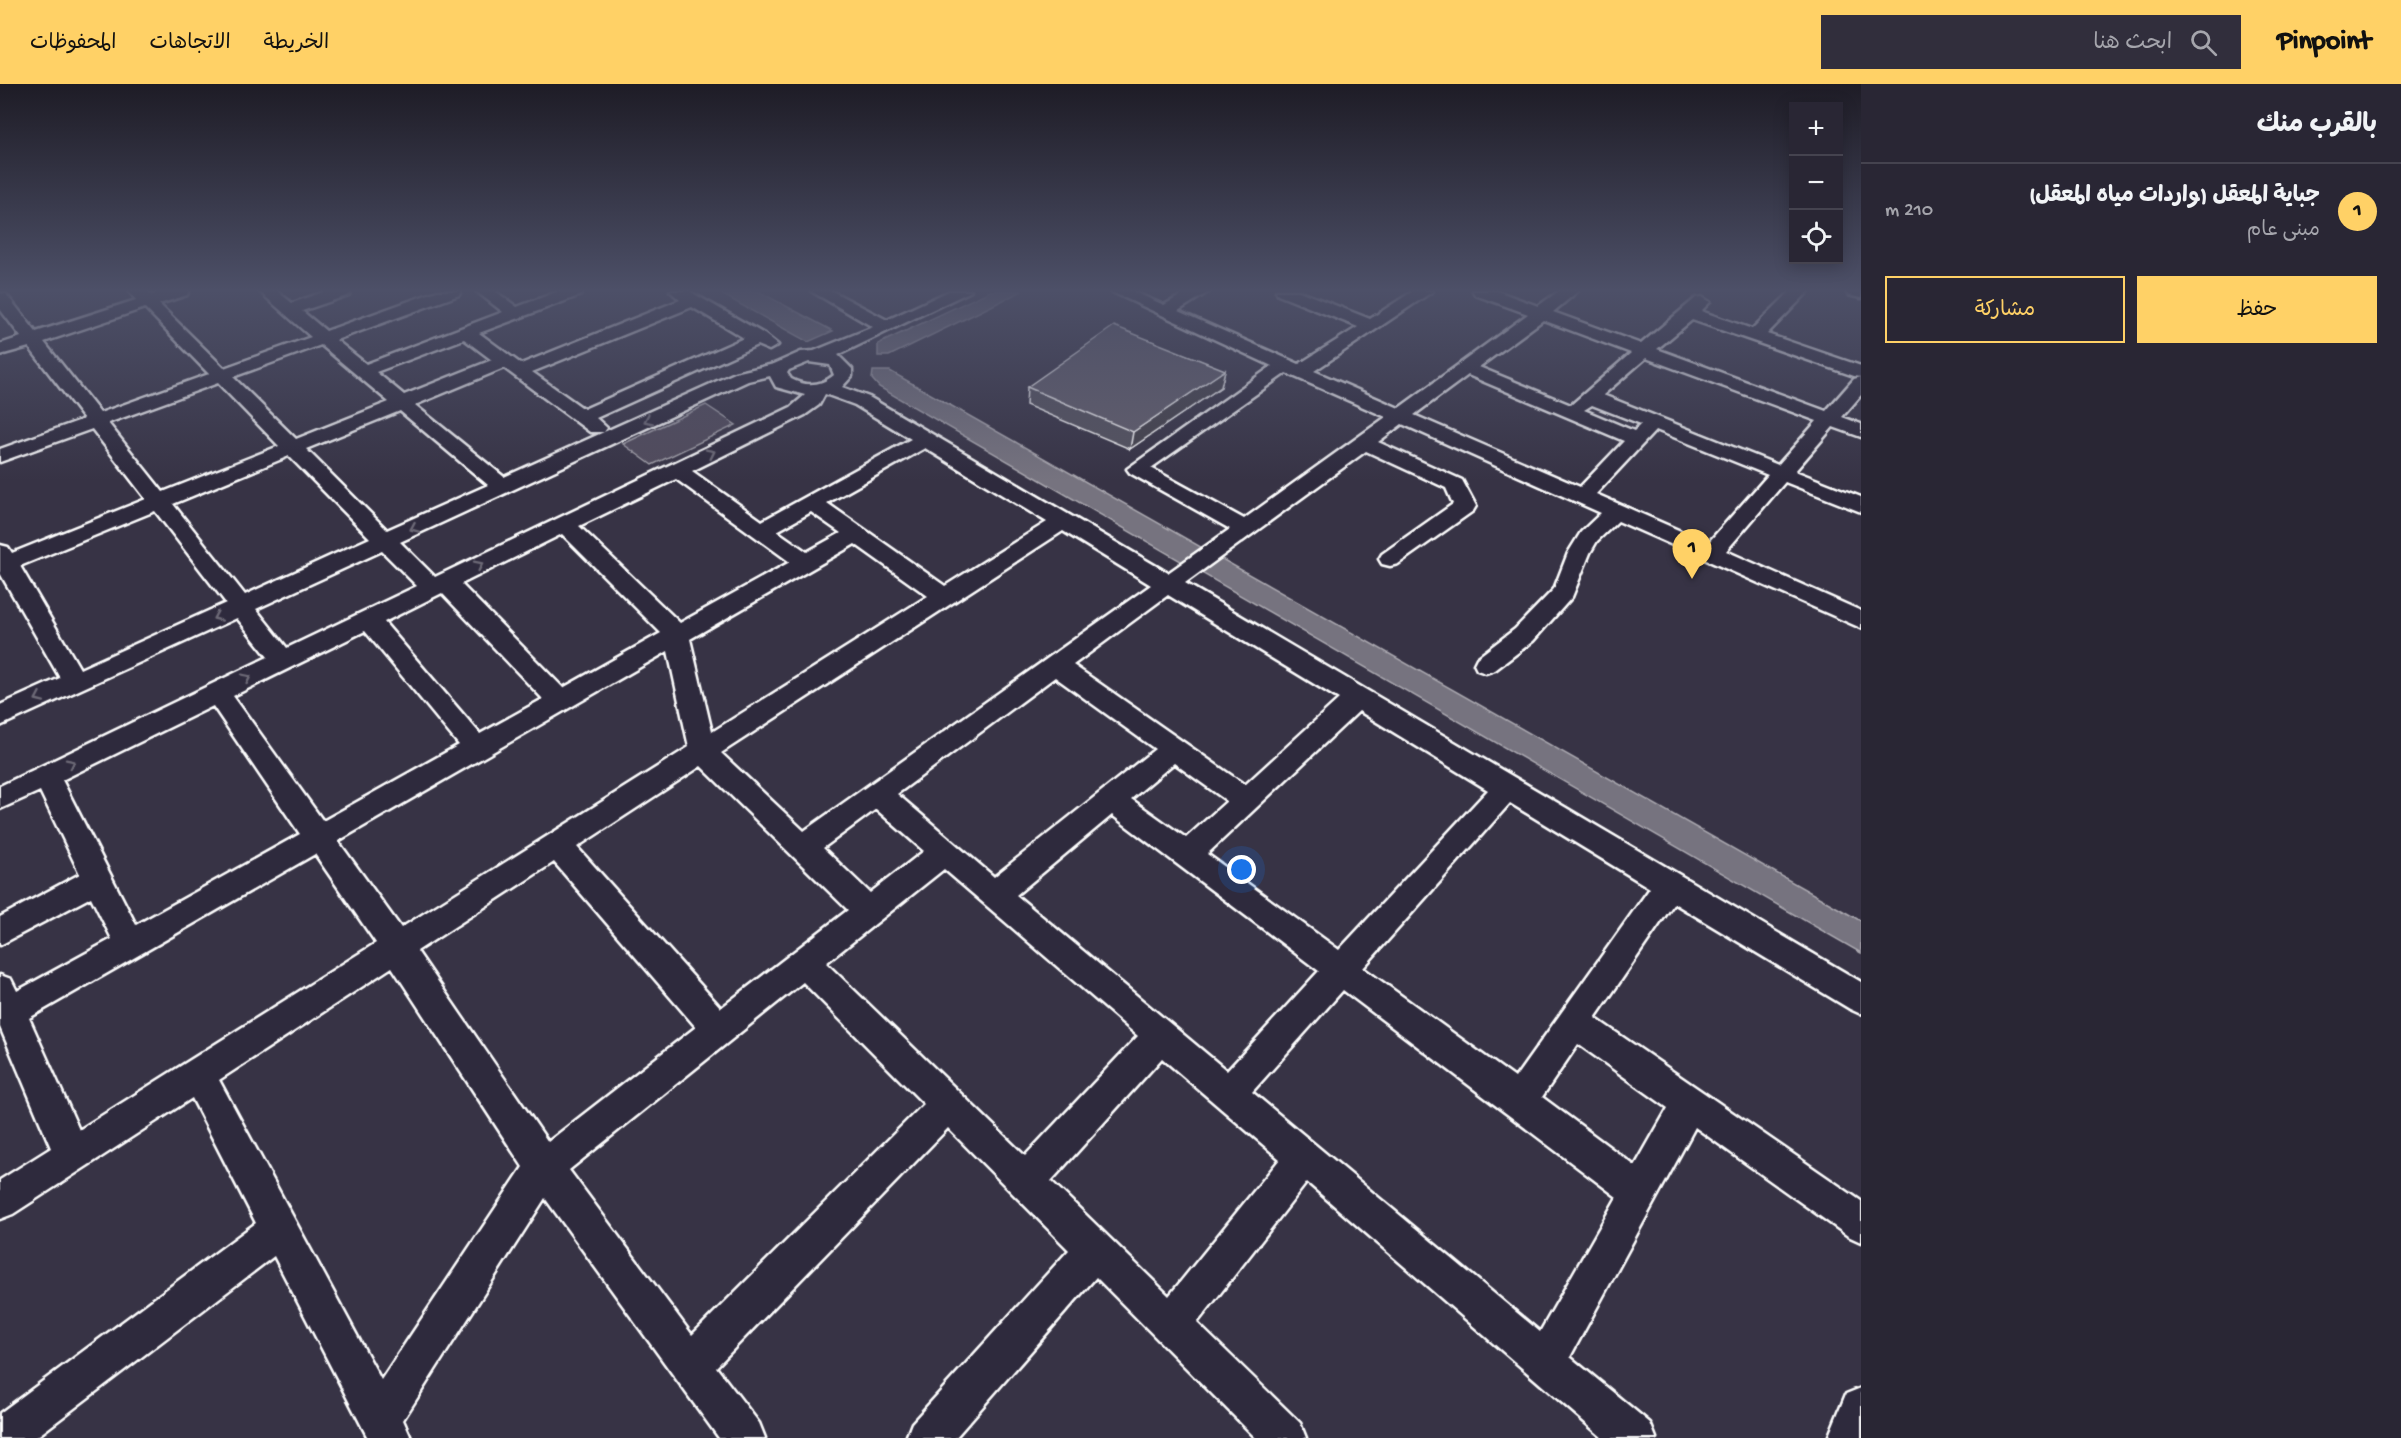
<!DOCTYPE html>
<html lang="ar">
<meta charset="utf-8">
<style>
:root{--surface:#292634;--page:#312e3c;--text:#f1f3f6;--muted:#a5a5ac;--line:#45434f;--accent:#ffd166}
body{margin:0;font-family:"Gochi Hand","Playpen Sans Arabic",sans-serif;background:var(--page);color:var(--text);direction:rtl}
.controls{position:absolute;right:18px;top:18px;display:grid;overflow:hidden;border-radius:0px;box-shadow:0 3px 15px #0003}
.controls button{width:54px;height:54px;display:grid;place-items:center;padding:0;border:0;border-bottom:2px solid var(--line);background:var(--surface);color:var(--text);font:30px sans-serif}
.you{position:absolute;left:1242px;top:786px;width:21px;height:21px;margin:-15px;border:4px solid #fff;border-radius:50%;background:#1a73e8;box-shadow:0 0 0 9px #1a73e833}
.badge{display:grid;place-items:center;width:39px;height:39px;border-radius:50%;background:var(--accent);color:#111;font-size:20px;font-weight:700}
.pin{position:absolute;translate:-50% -50px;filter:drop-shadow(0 2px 3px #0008)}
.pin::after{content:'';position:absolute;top:32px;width:21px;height:18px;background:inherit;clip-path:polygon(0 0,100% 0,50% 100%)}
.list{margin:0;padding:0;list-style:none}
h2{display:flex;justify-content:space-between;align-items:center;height:78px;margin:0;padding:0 24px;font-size:26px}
h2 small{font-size:20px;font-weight:400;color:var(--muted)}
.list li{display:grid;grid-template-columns:39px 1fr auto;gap:18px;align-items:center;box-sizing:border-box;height:96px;padding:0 24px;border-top:2px solid var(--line)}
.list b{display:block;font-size:22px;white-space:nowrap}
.list p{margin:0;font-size:20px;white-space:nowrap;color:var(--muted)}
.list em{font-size:20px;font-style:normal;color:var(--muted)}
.actions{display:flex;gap:12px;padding:18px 24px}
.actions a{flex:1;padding:14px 0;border:2px solid var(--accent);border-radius:0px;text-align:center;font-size:21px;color:var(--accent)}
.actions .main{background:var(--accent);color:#111}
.icon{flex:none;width:33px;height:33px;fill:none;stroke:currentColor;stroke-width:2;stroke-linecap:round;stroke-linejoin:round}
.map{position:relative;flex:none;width:1861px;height:1354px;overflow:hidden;direction:ltr}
header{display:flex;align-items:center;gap:36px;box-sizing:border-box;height:84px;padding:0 30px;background:var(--accent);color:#111}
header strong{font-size:28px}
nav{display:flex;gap:33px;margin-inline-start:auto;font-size:21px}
.search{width:420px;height:54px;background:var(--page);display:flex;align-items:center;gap:15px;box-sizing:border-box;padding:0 21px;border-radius:0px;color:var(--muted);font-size:22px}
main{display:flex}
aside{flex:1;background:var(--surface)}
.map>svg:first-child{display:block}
.green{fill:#514c5c;stroke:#a8a6ae;stroke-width:1.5}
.water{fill:#76737f;stroke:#adabb2;stroke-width:1.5}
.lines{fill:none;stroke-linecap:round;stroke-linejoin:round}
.minor-casing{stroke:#fff;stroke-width:5}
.minor{fill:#2f2a3d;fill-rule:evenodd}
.wall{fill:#55525e;stroke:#fff;stroke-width:1.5}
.shaded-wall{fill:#45424c;stroke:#fff;stroke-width:1.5}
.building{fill:#635f6d;stroke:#fff;stroke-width:1.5}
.oneway{stroke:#6d6a77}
</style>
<header>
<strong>Pinpoint</strong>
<div class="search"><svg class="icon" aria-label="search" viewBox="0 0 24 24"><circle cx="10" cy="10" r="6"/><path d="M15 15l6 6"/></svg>ابحث هنا</div>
<nav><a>الخريطة</a><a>الاتجاهات</a><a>المحفوظات</a></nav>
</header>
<main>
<aside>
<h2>بالقرب منك<small></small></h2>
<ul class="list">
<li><span class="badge">1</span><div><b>جباية المعقل (واردات مياه المعقل)</b><p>مبنى عام</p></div><em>210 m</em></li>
</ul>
<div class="actions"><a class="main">حفظ</a><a>مشاركة</a></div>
</aside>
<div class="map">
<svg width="1861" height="1354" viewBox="0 0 1861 1354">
<rect width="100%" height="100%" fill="#373345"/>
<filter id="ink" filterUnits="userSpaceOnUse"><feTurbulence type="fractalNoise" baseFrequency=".0167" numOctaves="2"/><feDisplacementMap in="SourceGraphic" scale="12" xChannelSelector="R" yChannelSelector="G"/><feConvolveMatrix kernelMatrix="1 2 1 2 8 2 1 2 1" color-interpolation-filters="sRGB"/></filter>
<g filter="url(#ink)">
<path class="green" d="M706,321L736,341L652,381L623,360Z"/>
<path class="water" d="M716,207H758L833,247L808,258Z
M990,207H1022L889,272H878V260Z
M873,287H890L1861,837V869L879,303L872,295Z"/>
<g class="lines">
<defs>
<path id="minor" d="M129,207H147L151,211L164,207H189L187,211L159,220L224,284L311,253L259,207H277L292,219L326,207H351L349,211L302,227L326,247L437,207H461L459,211L336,256L366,280L503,228L476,207H495L517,223L559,207H583L581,211L479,249L521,280L680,216L670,207H689L764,250L778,261L769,266L757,261L596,334L607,344L604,348H590L504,284L415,321L504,393L735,289L774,280L801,268L814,267L873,243L811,207H832L887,236L949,207H971L838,271L852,285V292L842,303L869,313L1168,489L1230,445L1130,389L1127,385L1272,282L1110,207H1132L1164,221L1189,207H1210L1178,227L1299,280L1358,243L1278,211L1276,207H1299L1370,235L1413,207H1433L1314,287L1399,324L1528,230L1475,211L1473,207H1497L1538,222L1559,207H1578L1553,228L1641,260L1696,214L1702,213L1710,218L1701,227L1752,245L1791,207H1809L1767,250L1861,282V311L1842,333L1861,340V353L1833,343L1795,387L1861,413V428L1785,398L1726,467L1861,527V544L1618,437L1597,457L1590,469L1572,513L1533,557L1495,586L1486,589L1477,586L1474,580L1477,574L1515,545L1554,505L1568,469L1581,448L1601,429L1402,340L1378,358L1462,396L1476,422L1473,427L1398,480L1390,482L1382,480L1379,475L1382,470L1453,420L1446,404L1366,367L1185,499L1861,898V930L1850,925L1674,819L1595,934L1861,1117V1158L1848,1152L1695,1043L1570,1273L1650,1339L1656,1354H1603L1307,1098L1197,1239L1300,1339L1306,1354H1256L1096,1193L955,1354H906L912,1339L1069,1166L948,1044L716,1283L759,1339L765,1354H719L545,1114L403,1336L411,1354H368L274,1172L35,1354H0V1329L256,1139L192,1014L13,1130L0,1135V1096L51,1064L0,943V891L11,895L17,907L112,855L91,813L0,861V833L80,790L40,707L0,725V702L268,573L237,534L0,642V621L60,594L0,489V461L8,463L12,469L146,415L92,345L0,378V365L84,335L29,263L0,271V260L21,253L0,225V209L6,210L36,248L136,216ZM692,223L744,254L584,325L532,288ZM145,224L209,290L100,329L44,258ZM1543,236L1631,269L1571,321L1479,283ZM1692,236L1854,292L1861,293L1854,295L1826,327L1657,265ZM464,255L492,276L404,311L376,288ZM321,261L389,318L296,355L233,293ZM1646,274L1817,337L1778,381L1603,311ZM809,278L830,281L834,291C821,302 806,303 791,295L787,289L789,286ZM1286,289L1386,333L1244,435L1151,384ZM1468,291L1624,357L1580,403L1414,331ZM770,292L776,303L805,311L791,323L435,493L400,458L748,297ZM218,299L279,362L163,408L108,339ZM825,310L855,321L911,355L762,437L692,387L805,331L819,321ZM1592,321L1641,340L1634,347L1584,326ZM400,327L488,401L387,446L306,365ZM1656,346L1768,391L1708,459L1596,410ZM925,364L1047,438L945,502L827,419ZM289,372L370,454L245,511L173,420ZM676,395L790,478L680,539L579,442ZM155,427L226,519L80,585L20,482ZM811,428L841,449L807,468L777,447ZM1063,447L1151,501L804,747L721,669ZM562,450L661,549L563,604L461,500ZM855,460L928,512L712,648L690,555ZM382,467L417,502L287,564L256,525ZM442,509L543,615L480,650L384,538ZM1168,511L1339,615L1245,701L1073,581ZM365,547L459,661L323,737L233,612ZM668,567L689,663L401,844L338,757ZM1055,593L1155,665L994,793L897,710ZM213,622L300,750L136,841L62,696ZM1359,627L1488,706L1339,866L1207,770ZM1174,679L1227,717L1186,754L1131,715ZM701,682L848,826L721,924L577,763ZM1510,719L1650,804L1515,994L1363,884ZM876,725L924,767L870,809L823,764ZM1112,731L1319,887L1227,987L1016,811ZM315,770L376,859L79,1046L29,934ZM554,778L696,943L548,1058L417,867ZM944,785L1138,952L1025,1072L826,879ZM392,883L523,1083L381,1296L219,996ZM803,898L924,1020L692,1251L569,1086ZM1343,906L1617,1113L1540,1248L1252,1008ZM1578,960L1668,1024L1635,1082L1542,1013ZM1162,974L1280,1075L1169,1212L1051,1097Z
M1846,207H1861V214L1848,211Z
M1861,1304V1354H1828L1846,1310Z"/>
</defs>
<use href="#minor" class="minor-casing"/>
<use href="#minor" class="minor"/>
</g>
<path class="wall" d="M1225,286L1221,303L1130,365L1026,321L1027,303Z"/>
<path class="shaded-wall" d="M1225,286L1221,303L1130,365L1133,348Z"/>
<path class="building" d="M1114,242L1225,286L1133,348L1027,303Z"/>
<defs><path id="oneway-chevron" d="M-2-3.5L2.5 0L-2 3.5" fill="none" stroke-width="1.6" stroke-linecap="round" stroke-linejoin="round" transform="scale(1.5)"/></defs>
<g class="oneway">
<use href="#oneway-chevron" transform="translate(648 336) rotate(155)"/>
<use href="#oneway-chevron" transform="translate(711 369) rotate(-26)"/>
<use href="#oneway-chevron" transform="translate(414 444) rotate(156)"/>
<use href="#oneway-chevron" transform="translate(479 481) rotate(-26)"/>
<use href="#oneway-chevron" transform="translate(217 533) rotate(156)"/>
<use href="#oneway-chevron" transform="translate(247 594) rotate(-26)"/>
<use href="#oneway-chevron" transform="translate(39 614) rotate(156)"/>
<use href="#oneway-chevron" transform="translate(71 679) rotate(-26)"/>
</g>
</g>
<linearGradient id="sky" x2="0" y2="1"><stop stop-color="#1e1c26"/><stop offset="0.52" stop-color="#4d5068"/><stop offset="1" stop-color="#4d5068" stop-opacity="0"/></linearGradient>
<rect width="1861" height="397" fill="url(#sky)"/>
</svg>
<div class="controls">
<button>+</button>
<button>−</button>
<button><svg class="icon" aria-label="locate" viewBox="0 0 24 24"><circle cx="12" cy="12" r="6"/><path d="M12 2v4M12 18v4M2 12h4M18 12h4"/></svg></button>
</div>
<div class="you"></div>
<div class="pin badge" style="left:1692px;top:495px">1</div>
</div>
</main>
